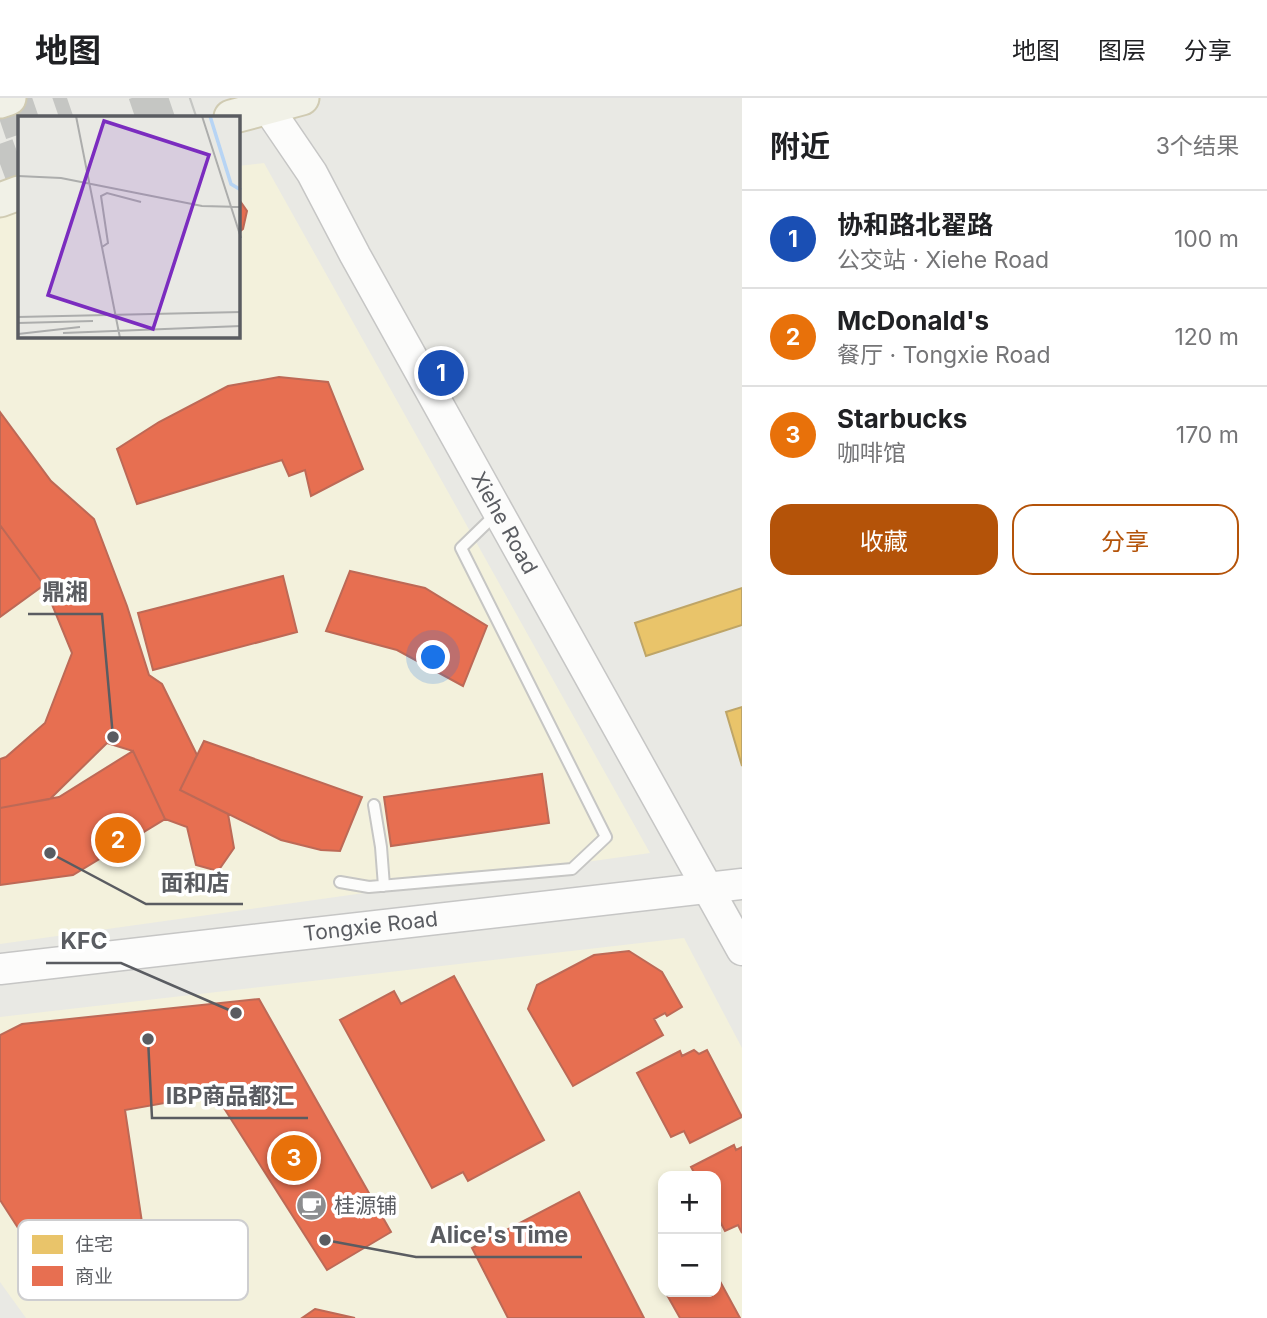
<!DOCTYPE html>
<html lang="zh">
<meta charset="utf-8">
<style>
:root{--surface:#fff;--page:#f6f6f6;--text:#202124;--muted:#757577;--line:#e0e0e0;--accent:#b45309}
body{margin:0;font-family:Inter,"Noto Sans SC",sans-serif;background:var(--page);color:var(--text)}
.controls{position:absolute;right:21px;bottom:21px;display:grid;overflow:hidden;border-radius:14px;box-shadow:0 4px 10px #0003}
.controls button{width:63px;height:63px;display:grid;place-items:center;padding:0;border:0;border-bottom:2px solid var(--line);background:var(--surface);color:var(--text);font:35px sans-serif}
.you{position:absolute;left:434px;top:560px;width:24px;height:24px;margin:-18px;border:5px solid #fff;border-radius:50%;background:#1a73e8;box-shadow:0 0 0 10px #1a73e833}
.badge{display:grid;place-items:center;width:46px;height:46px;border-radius:50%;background:var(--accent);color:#fff;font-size:23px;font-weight:700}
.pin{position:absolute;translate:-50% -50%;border:4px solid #fff;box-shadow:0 2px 7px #0006}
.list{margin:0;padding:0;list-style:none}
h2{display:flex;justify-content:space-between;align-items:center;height:91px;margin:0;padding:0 28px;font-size:30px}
h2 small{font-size:23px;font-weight:400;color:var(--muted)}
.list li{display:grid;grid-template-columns:46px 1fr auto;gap:21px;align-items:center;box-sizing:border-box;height:98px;padding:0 28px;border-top:2px solid var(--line)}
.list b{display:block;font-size:26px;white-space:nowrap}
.list p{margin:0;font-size:23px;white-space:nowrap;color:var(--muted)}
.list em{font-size:23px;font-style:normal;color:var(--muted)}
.actions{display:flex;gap:14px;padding:21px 28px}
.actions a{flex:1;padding:16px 0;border:2px solid var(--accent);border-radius:21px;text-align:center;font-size:24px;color:var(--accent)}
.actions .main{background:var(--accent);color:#fff}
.map{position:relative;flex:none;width:742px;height:1220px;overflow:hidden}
header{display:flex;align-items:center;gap:42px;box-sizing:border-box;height:98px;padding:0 35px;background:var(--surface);border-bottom:2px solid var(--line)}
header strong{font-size:33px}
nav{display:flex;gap:38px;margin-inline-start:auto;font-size:24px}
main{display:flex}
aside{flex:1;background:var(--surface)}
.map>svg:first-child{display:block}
.commercial{fill:#f3f1dc;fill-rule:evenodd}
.homes{fill:#e9c46a;stroke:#bea567;stroke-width:2}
.shops{fill:#e76f51;stroke:#bd6956;stroke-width:2}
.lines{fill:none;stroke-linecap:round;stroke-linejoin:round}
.highway-tunnel{stroke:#c5c6c3;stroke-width:38;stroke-dasharray:38 19;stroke-linecap:butt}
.lane-casing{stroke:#c6c6c4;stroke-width:14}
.secondary-casing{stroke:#c6c6c5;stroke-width:33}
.primary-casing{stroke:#d0cbb2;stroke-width:37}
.lane{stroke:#fcfcfb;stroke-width:10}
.secondary{stroke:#fcfcfb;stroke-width:30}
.primary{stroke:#f1f1e7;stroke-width:33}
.labels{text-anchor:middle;stroke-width:7;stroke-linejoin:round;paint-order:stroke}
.street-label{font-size:21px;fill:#5a5c61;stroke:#fff}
.poi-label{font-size:21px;fill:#5a5c61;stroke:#fff;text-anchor:start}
.inset-river{fill:none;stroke:#b7d4f4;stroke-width:3.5}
.inset-road{fill:none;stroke:#acadac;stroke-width:2}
.view{fill:#7b2cbf;fill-opacity:0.15;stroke:#7b2cbf;stroke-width:3.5}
.inset-edge{fill:none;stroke:#5a5c61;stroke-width:3.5}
.key{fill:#fff;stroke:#ceced0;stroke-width:2}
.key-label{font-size:19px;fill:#5a5c61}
.leader{fill:none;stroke:#5a5c61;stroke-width:2.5}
.callout-dot{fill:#5a5c61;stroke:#fff;stroke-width:2.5}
.callout-label{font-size:23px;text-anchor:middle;font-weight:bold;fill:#5a5c61;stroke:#fff;stroke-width:7;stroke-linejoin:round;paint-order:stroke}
</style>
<header>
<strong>地图</strong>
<nav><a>地图</a><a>图层</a><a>分享</a></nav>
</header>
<main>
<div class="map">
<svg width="742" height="1220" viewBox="0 0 742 1220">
<rect width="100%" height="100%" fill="#e9e9e4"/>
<path class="commercial" d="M264,65L650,755L0,846V119L19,112V238H238V68Z
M684,840L742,950V1220H26L0,1184V919ZM663,1078H716V1194H663Z"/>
<path class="homes" d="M742,490V527L646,558L635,525Z
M742,609V668L726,614Z"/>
<path class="shops" d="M238,100L247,113L243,131L238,135Z
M279,279L328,284L363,371L311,398L305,372L289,378L282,362L137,406L117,351L159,324L228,288Z
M0,314L51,383L94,421L127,508L149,577L162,586L197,657L180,692L228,716L234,750L218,773L196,767L187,729L165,721L133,653L107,645L50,701L0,710V661L6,659L45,625L72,555L44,487L0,427Z
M0,427L44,487L0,519Z
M350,473L425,490L487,528L463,588L397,552L326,533Z
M283,478L297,534L153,572L138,515Z
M204,643L362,699L340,753L321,752L281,742L180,692Z
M133,653L165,721L73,777L0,787V710L59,699Z
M542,676L549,725L391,748L384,699Z
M629,853L662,874L682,909L667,918L665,915L654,921L663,937L573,988L528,911L537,887L594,857Z
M454,878L544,1042L468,1083L463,1074L432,1090L340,922L394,893L401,906Z
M259,901L391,1134L327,1172L215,996L125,1012L145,1144L51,1181L0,1102V937L22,926Z
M694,952L699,956L707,952L742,1019L690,1045L684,1033L671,1039L637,975L680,953L682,958Z
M734,1047L736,1052L742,1049V1135L738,1127L725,1133L716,1116V1078H696L691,1069Z
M579,1094L644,1220H508L472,1150Z
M716,1176L740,1220H680L667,1197L674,1194H716Z
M315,1211L355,1220H302Z"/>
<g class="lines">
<path class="highway-tunnel" d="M135,19L191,0
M0,23L67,0
M0,66L19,59"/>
<defs>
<path id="lane" d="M374,707L381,749L384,788
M340,784L369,789L572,771L606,739L461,450L496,416"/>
<g id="secondary">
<path id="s1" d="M261,0L312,75L355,157L742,852"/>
<path id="s2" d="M0,871L742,786"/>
</g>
<path id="primary" d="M0,3L9,0
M231,19L302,0
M0,102L19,95"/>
</defs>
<use href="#lane" class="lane-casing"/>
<use href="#secondary" class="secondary-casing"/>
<use href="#primary" class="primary-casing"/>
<use href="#lane" class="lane"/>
<use href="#secondary" class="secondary"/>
<use href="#primary" class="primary"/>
</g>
<defs>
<symbol id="cafe-disc" viewBox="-11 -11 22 22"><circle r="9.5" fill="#8c8d8f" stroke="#fff"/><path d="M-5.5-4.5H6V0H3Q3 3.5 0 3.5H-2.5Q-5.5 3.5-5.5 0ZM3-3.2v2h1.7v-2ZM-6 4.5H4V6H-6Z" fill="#fff"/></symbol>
</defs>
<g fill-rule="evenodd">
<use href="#cafe-disc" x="294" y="1090" width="35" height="35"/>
</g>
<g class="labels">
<g class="street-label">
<text dy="7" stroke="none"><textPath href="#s1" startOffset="490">Xiehe Road</textPath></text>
<text dy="7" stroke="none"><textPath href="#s2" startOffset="373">Tongxie Road</textPath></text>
</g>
<g class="poi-label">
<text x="334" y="1115">桂源铺</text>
</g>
</g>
<g transform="translate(18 18)">
<rect width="222" height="222" fill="#e9e9e4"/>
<path class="inset-river" d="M192,0L213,68L223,74"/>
<path class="inset-road" d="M58,0L102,222M184,0L223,122M0,60L43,62L184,90L223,91M84,131L90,127L83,80L89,77L123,86M0,201L223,196M0,207L75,205M45,217L223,210M0,218L62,211"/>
<path class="view" d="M86,5L191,39L135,213L30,179Z"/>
<rect width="222" height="222" class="inset-edge"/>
</g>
<rect x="18" y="1122" width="230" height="80" rx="10" class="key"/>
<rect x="32" y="1137" width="31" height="19" fill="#e9c46a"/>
<rect x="32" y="1168" width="31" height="20" fill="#e76f51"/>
<g class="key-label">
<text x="75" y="1153">住宅</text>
<text x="75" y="1185">商业</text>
</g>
<path class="leader" d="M113 639L102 516H28M50 755L146 806H243M236 915L121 865H46M148 941L152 1020H308M325 1142L416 1159H582"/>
<g class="callout-dot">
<circle cx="113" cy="639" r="7"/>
<circle cx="50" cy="755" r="7"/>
<circle cx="236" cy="915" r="7"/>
<circle cx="148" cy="941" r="7"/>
<circle cx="325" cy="1142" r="7"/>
</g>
<g class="callout-label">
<text x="65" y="502">鼎湘</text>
<text x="195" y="793">面和店</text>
<text x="84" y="851">KFC</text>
<text x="230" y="1006">IBP商品都汇</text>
<text x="499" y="1145">Alice's Time</text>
</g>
</svg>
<div class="controls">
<button>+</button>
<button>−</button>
</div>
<div class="you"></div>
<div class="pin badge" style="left:441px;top:275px;background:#1a4fb4">1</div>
<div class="pin badge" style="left:118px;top:742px;background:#e8710a">2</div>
<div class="pin badge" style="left:294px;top:1060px;background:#e8710a">3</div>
</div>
<aside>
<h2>附近<small>3个结果</small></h2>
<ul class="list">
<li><span class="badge" style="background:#1a4fb4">1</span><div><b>协和路北翟路</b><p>公交站 · Xiehe Road</p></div><em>100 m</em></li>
<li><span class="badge" style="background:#e8710a">2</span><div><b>McDonald's</b><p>餐厅 · Tongxie Road</p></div><em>120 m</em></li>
<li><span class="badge" style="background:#e8710a">3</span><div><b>Starbucks</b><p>咖啡馆</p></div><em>170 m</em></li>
</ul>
<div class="actions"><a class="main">收藏</a><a>分享</a></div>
</aside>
</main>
